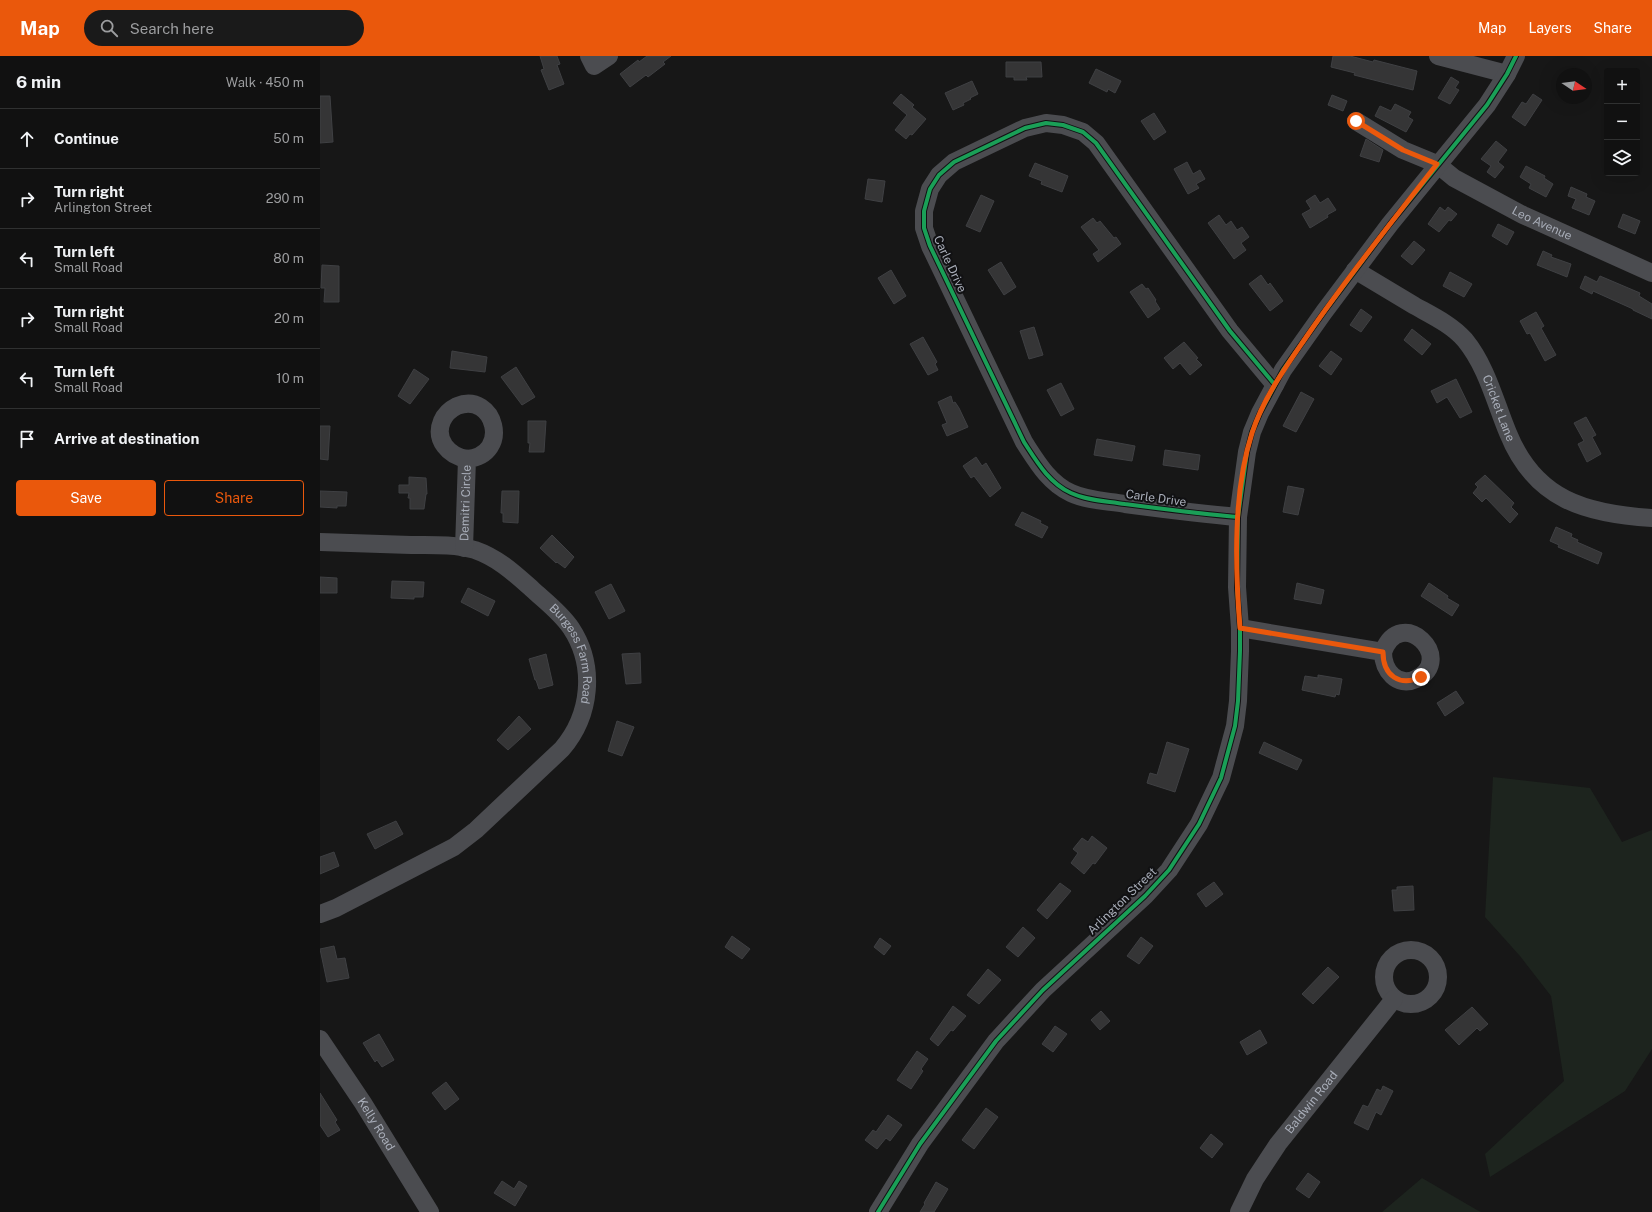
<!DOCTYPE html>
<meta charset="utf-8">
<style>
:root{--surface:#111;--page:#1a1a1a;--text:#f1f3f6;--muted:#9c9d9f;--line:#303131;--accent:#ea580c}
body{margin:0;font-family:"Public Sans",sans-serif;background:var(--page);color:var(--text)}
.controls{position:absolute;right:12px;top:12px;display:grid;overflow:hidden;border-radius:4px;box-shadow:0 4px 16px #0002}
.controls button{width:36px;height:36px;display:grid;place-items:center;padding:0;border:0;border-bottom:1px solid var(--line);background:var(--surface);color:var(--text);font:20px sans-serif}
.compass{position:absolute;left:1236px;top:12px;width:36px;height:36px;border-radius:50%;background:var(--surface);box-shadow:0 4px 16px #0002;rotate:103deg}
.stop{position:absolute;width:12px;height:12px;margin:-9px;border:3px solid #ea580c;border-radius:50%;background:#fff}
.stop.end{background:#ea580c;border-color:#fff;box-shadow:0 1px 4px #0008}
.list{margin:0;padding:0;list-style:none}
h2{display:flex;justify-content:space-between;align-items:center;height:52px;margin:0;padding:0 16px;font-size:17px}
h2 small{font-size:13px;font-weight:400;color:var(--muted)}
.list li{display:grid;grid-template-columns:26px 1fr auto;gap:12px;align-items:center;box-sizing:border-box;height:60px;padding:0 16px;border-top:1px solid var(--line)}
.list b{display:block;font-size:15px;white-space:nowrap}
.list p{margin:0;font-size:13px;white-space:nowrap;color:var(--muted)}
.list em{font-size:13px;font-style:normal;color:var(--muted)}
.actions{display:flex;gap:8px;padding:12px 16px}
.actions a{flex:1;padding:9px 0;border:1px solid var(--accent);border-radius:4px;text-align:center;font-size:14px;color:var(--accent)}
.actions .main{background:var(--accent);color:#fff}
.icon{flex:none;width:22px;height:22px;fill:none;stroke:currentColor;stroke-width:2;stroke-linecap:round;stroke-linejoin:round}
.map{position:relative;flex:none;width:1332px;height:1156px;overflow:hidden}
header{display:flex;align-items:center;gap:24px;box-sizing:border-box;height:56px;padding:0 20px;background:var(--accent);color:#fff}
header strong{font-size:19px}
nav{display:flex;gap:22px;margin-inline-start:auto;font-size:14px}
.search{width:280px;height:36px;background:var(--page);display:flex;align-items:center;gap:10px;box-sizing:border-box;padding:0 14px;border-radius:22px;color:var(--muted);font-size:15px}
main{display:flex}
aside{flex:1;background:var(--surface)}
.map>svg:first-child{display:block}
.green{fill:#1d241e}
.building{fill:#353536;stroke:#3f4043}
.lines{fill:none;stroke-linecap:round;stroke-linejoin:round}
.minor{stroke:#4b4c50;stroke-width:18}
.cycleway-casing{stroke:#111113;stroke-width:6}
.cycleway{stroke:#1a9f57;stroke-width:4}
.route{stroke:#ea580c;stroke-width:5}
.labels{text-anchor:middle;stroke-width:4;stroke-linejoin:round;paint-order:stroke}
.street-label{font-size:12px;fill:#a8adb8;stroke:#111113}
</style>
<header>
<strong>Map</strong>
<div class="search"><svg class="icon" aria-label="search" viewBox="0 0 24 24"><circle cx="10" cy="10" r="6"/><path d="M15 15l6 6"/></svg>Search here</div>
<nav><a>Map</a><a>Layers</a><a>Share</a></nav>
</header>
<main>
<aside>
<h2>6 min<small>Walk · 450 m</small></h2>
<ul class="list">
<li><svg class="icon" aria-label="ahead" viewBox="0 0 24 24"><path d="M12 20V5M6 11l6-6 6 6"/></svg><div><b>Continue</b></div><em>50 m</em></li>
<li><svg class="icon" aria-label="right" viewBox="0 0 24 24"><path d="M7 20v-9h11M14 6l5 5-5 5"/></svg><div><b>Turn right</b><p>Arlington Street</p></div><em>290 m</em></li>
<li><svg class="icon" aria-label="left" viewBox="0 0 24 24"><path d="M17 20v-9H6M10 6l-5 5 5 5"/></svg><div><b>Turn left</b><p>Small Road</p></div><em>80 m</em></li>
<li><svg class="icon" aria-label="right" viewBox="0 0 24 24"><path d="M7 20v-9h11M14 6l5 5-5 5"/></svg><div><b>Turn right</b><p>Small Road</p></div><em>20 m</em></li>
<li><svg class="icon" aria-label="left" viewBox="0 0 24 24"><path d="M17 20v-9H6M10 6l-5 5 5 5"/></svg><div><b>Turn left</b><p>Small Road</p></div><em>10 m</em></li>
<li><svg class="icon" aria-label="arrive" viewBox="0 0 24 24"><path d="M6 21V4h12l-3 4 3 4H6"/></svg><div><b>Arrive at destination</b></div></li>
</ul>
<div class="actions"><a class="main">Save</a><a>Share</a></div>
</aside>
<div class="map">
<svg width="1332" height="1156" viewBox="0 0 1332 1156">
<rect width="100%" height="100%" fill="#171717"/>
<path class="green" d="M1173,721L1270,732L1302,786L1332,774V993L1305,1035L1170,1121L1165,1098L1244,1025L1231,940L1200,900L1165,861Z
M1102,1122L1157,1154L1161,1156H1062Z"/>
<path class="building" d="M220,0H237L240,8L237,9L244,28L229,34L221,14L224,13Z
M327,0H351L343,6L345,8L328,21L326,19L310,31L300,18L318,4L319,6Z
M1013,0H1030L1053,6L1054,4L1097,15L1093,34L1034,19L1035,17L1011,11Z
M686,6H721L722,21H706L707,24H694V21H686Z
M776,13L801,25L795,37L788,33L787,36L769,27Z
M1131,21L1139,26L1135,32L1139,34L1130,48L1118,42Z
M652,25L658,38L650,42L651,43L643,47L644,49L633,54L625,37Z
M581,38L594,49L592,51L606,63L592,79L590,78L586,83L575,74L587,59L573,47Z
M1213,38L1222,44L1205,70L1192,61L1202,46L1206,48Z
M1012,39L1027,45L1023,55L1008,49Z
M0,40H10L13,86L0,87Z
M1075,48L1091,56L1088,61L1093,64L1086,76L1055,60L1060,50L1071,55Z
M834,57L846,76L834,84L821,65Z
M1046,83L1063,94L1059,106L1040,100Z
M1176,85L1187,94L1178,106L1184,111L1175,122L1167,116L1171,110L1161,103Z
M867,106L873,118L880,114L885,123L876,128L879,132L868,138L854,113Z
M715,107L748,120L742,136L721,128L722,125L709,120Z
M1206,110L1225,120L1224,122L1233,128L1226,141L1209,132L1211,128L1200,121Z
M548,123L565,125L562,146L545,143Z
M1251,131L1267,138L1266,141L1275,145L1269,159L1252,152L1256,143L1248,140Z
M661,139L674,145L660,176L646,170Z
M995,139L1000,147L1008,142L1016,154L1007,159L1008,161L990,172L982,158L991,153L986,145Z
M1120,151L1125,155L1128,151L1137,158L1131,165L1129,164L1119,176L1108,168Z
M1303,158L1320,165L1315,178L1298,171Z
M899,159L906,169L911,165L917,174L922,171L929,181L921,187L926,194L914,203L888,167Z
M773,162L777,167L780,165L794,182L796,181L801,188L778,206L773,198L779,194L761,171Z
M1178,168L1194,176L1187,189L1172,180Z
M1094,185L1105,194L1092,209L1081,200Z
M1223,195L1232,199L1231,201L1251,208L1247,221L1217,209Z
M681,206L696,231L684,239L668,214Z
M2,209L19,210V246H4L5,232H1Z
M571,214L586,240L574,248L558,222Z
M1130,216L1152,228L1144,241L1123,230Z
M941,219L948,229L950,227L963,245L950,255L929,228Z
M1265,220L1277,226L1280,220L1320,237L1319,240L1332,248V263L1313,254V253L1273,235L1272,238L1260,232Z
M822,228L826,233L828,232L836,244L835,245L840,253L828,262L810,236Z
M1041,253L1052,261L1041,276L1030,269Z
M1216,256L1224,270L1221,272L1236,299L1225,305L1210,277L1207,278L1200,265Z
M714,271L723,299L709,303L700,275Z
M1092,273L1111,288L1102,299L1084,284Z
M603,281L617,306L615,308L618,314L608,319L590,288Z
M864,286L878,302L876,303L882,309L870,319L860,307L853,313L844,302Z
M132,295L167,301L165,316L130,312Z
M1011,295L1022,303L1011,319L999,310Z
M196,311L215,341L202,349L181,321Z
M94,313L109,323L90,348L78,340Z
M1136,323L1152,356L1140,362L1127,341L1117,347L1111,335Z
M741,327L754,353L741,360L727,334Z
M981,336L994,343L976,376L963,370Z
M631,340L633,347L635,346L639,352L648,371L627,380L622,369L627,367L618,346Z
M1266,361L1276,379L1272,381L1281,398L1267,406L1258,388L1264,385L1254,367Z
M208,365H226L224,396H209L210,387H208Z
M0,370H10L8,404L0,403Z
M777,383L815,390L812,405L774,399Z
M845,394L880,399L878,414L843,409Z
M656,401L662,410L666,407L681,432L670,441L654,420L651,422L643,410Z
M1165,419L1194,447L1191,451L1198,458L1190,467L1166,442L1162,446L1153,437L1158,431L1155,428Z
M89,421L106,422L107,438H106L104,453H90V442H88L89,437H79V429H89Z
M968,430L984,433L978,459L963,456Z
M0,435L27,436L26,450H17V452L0,451Z
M182,435H199L198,467L183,466V457H181Z
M702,456L721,465L720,467L728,471L722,482L695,469Z
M1236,471L1252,478L1251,481L1258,484L1257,486L1282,497L1278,508L1238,491L1239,489L1230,485Z
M232,479L254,501L245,512L237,506L236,507L220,492Z
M0,521L17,522V537H0Z
M72,525L104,526L103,541H94V543L71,542Z
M977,527L1004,534L1001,548L974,543Z
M1109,527L1128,540L1127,542L1139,549L1132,560L1101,540Z
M291,528L305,555L289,563L275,536Z
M148,532L175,545L168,560L141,546Z
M320,597L321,627L306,628L302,598Z
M226,598L233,629L219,633L216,624H215L209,603Z
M998,619L1022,623L1019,639L1016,638L1015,641L982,634L985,620L998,622Z
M1136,635L1144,647L1125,660L1117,647Z
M199,660L211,673L188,694L177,684Z
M297,665L314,671L302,700L288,695Z
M847,686L869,693L855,736L827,727L830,717L837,719Z
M944,686L982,704L977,714L939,697Z
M76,765L83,778L55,793L47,778Z
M772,780L787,792L775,808L773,807L764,818L751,807L758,797L753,793L762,782L768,786Z
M14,796L19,810L0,818V801Z
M894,826L903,838L886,851L877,838Z
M740,827L751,835L727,863L717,854Z
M1093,830L1094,854L1074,855L1072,834H1077V831Z
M703,871L715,882L698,901L686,891Z
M412,880L430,893L422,903L405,891Z
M821,881L833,890L819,908L807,900Z
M560,882L571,890L564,899L554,891Z
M14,890L17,903L25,902L29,922L7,926L0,893Z
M1008,911L1019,921L993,948L982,938Z
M668,913L681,924L659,948L647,939Z
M633,950L646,960L633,975L631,974L618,990L610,983Z
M1152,951L1168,968L1160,975L1157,972L1139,989L1125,974Z
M781,955L790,965L780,974L771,964Z
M735,970L747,978L733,996L722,988Z
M940,974L947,987L927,999L920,986Z
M59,978L74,1004L62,1011L57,1004L55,1006L43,987Z
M597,995L608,1003L601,1013L603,1015L591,1033L577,1024Z
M126,1026L139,1043L125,1054L112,1037Z
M1063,1030L1073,1035L1061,1059L1056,1056L1048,1074L1034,1067L1043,1049L1048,1051L1057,1033L1061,1035Z
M0,1037L17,1064L15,1066L20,1074L8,1081L0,1069Z
M666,1052L678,1061L654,1093L642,1084Z
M568,1059L582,1069L570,1085L566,1082L557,1093L545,1084L553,1074L556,1076Z
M891,1078L903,1088L892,1102L880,1092Z
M988,1117L1000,1126L989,1142L976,1133Z
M182,1125L194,1133L199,1125L207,1130L195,1150L174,1137Z
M616,1126L628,1133L614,1156H600L605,1148L604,1147Z"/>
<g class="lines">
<g class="minor">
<path d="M269,0L274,10L289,0"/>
<path d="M1118,0L1187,18"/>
<path id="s1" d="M1036,65L1083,94L1117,108L1134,122L1203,159L1332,217"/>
<path id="s2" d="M1035,214C1055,226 1075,238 1095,250C1113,260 1132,269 1145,284C1167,311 1175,346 1188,377C1215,444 1266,458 1332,462"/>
<path d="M918,461C881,458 843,453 805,448C788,445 768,445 751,437C729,427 717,406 704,386L610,190L604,172V155L610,133L619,119L634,106L705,72L726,67L743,69L763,76L776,87L910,275L955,329"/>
<path id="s3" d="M0,486C30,487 61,488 91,489C112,489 135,488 155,494C178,502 194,517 212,533C225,545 241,557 251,572C276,610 271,659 242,693L156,774L134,791L16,852L0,858"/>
<path id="s4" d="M144,492L147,403C192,399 175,335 137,350C131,353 125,358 122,365C114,384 129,400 147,403"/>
<path d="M920,572L1063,596C1063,614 1077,632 1096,623C1137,603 1081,548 1063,596"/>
<circle cx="1091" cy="921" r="27"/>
<path id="s5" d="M0,983L43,1047L110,1156"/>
<path d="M558,1156L600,1088L676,985L723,934L825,840L849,814L879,768L901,722L915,670L918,645L920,595V572L917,531L918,461L927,396L932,376L940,357L963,314L1004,256L1070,168L1167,49L1187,18L1196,0"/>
<path id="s6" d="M919,1156L935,1123L958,1088L1074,943"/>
</g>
<defs>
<path id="cycleway" d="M918,461C881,458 843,453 805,448C788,445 768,445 751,437C729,427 717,406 704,386L610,190L604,172V155L610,133L619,119L634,106L705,72L726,67L743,69L763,76L776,87L910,275L955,329
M558,1156L600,1088L676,985L723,934L825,840L849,814L879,768L901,722L915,670L918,645L920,595V572L917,531L918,461L927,396L932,376L940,357L963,314L1004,256L1070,168L1167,49L1187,18L1196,0"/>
</defs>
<use href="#cycleway" class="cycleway-casing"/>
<use href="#cycleway" class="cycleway"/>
</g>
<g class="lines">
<path class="route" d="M1036,65L1083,94L1117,108C1073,164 1029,219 989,277C968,308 944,340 932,377C913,436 915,510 920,572L1063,596C1063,620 1080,631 1101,621"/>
</g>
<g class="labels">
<g class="street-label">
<text dy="4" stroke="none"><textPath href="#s1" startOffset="213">Leo Avenue</textPath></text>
<text transform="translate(630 208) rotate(65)" y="4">Carle Drive</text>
<text dy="4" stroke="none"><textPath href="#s2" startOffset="207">Cricket Lane</textPath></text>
<text transform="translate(836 442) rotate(8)" y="4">Carle Drive</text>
<text dy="4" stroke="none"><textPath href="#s4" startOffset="45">Demitri Circle</textPath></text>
<text dy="4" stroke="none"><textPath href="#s3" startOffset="305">Burgess Farm Road</textPath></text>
<text transform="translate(802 845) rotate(-44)" y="4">Arlington Street</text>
<text dy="4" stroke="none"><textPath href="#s6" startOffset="132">Baldwin Road</textPath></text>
<text dy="4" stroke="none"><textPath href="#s5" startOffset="102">Kelly Road</textPath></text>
</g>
</g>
</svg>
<div class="controls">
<button>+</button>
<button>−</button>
<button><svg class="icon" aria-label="layers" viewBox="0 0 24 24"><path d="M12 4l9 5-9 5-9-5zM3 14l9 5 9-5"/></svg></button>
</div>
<svg class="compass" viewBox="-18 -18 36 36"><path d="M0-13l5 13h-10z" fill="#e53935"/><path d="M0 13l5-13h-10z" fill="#9c9d9f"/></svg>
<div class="stop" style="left:1036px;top:65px"></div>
<div class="stop end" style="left:1101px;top:621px"></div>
</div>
</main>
